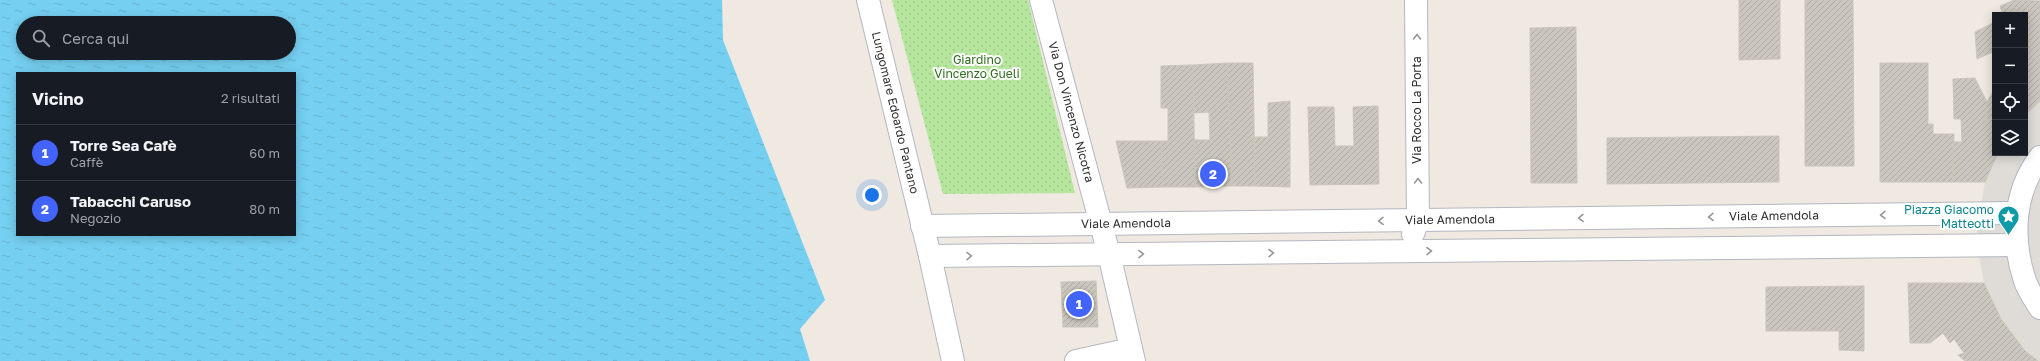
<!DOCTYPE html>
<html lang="it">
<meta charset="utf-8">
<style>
:root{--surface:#171b24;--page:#242831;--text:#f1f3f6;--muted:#9ea1a6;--line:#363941;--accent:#4264fb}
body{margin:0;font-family:"Golos Text",sans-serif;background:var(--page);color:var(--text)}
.controls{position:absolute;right:12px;top:12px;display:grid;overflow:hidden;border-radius:0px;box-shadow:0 2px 10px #0003}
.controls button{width:36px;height:36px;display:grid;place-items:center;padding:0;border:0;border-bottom:1px solid var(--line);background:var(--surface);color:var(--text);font:20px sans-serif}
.you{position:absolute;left:872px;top:195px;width:14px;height:14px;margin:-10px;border:3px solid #fff;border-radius:50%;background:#1a73e8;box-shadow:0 0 0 6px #1a73e833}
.badge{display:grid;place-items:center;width:26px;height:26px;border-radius:50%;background:var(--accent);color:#fff;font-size:13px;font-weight:700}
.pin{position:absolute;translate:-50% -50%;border:2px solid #fff;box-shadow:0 1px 4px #0006}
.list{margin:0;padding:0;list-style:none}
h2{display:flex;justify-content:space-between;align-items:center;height:52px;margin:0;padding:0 16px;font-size:17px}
h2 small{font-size:13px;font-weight:400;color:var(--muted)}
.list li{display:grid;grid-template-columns:26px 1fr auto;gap:12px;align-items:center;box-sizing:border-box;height:56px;padding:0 16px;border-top:1px solid var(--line)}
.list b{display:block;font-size:15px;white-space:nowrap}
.list p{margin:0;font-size:13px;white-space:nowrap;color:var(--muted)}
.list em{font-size:13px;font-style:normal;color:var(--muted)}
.icon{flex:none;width:22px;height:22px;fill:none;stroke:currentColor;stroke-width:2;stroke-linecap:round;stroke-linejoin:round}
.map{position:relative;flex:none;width:2040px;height:361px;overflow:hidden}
.search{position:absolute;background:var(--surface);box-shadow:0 2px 10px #0003;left:16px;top:16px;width:280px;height:44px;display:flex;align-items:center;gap:10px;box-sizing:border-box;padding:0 14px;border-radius:22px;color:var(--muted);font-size:15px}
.panel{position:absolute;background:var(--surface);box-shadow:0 2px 10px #0003;left:16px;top:72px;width:280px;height:164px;border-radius:0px}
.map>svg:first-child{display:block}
.grass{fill:url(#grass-dots)}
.plaza{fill:#dfdcd8}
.water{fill:url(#water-ripples);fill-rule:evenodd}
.building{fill:url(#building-hatch);stroke:#cbc5ba}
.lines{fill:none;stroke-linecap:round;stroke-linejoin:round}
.street-casing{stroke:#b4b7c1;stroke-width:24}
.secondary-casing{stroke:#b4b7c1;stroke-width:24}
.street{stroke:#fff;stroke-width:22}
.secondary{stroke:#fff;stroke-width:22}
.oneway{stroke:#969696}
.labels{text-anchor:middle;stroke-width:4;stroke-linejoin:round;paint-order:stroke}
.park-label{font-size:12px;fill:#2c6e1b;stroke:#fff}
.street-label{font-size:12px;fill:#2e2e2e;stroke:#fff}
.culture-label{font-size:12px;fill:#0d838f;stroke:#fff;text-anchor:end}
</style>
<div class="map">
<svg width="2040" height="361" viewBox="0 0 2040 361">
<defs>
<pattern id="grass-dots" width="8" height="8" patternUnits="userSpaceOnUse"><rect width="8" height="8" fill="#b6e59e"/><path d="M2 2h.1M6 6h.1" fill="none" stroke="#9dc588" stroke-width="1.8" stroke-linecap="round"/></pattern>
<pattern id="water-ripples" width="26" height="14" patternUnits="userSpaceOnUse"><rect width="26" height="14" fill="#75cff0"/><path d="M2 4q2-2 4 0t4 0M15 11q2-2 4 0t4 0" fill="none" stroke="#66b2ce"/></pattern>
<pattern id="building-hatch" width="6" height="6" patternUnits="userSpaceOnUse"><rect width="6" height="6" fill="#cbc7bf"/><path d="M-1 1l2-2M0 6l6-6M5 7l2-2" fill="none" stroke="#afaba4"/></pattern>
</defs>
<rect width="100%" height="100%" fill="#efe9e1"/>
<path class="grass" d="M892,0H1028L1075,193L943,194Z"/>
<path class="plaza" d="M2040,101V361H2038L2025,351L2001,319L1984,283L1977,245V228L1985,182L1990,169L1998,153H2025V115Z"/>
<path class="water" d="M0,0H722L723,40L825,300L800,329L810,361H0ZM23,23H289V53H23ZM17,73H295V235H17Z"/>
<path class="building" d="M1739,0H1780V59L1739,60Z
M1805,0H1853L1854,166H1805Z
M2012,0L2040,1V65L2025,30V15H2018Z
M2012,1L2018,15H2003L2000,6Z
M1995,22V51L1977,59L1975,32Z
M1576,27L1577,183H1531L1530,28Z
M2025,30L2040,65V101L2025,115Z
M1227,63H1253L1255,186H1232Z
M1227,63L1232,186L1195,187L1194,140H1210L1209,112L1194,113L1193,65Z
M1880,63H1928V124H1933V134H1954L1953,182H1880Z
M1193,65L1195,187H1163L1161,141H1168V108H1161V66Z
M1975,78L1987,102L1986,121L1995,127V153H1998L1985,182H1953V142H1962L1961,119H1954L1953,79Z
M1995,88V127L1986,121L1987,102Z
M1290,101V187L1255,186L1254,137H1268V103Z
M1378,106L1379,184L1310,185L1308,107H1334L1335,146H1354L1353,107Z
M1779,136V182L1607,184V138Z
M1116,141H1161L1163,187L1127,188Z
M1096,281L1098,327H1063L1061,282Z
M1908,283H1984L2001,319L2025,351L2038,361H1965L1958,355L1964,353L1954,339L1950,343L1943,333L1930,343H1910Z
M1864,286V351L1839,350V331H1766V287Z"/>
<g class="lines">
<defs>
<g id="street">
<path id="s1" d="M1041,0L1109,254L1134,361"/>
<path id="s2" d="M922,226L2016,213"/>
<path d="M1413,234L1418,220L1416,0"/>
<path d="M930,256L2016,245"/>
<path d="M1076,361L1131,349"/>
</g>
<g id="secondary">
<path id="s3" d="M868,0L930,256L953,361"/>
<path d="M2040,157C2013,193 2011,239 2025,281C2028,290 2035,300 2040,308"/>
</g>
</defs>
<use href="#street" class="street-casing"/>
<use href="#secondary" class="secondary-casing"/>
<use href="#street" class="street"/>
<use href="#secondary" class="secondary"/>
</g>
<defs><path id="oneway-chevron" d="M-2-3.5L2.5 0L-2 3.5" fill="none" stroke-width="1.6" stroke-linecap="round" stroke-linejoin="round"/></defs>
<g class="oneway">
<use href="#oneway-chevron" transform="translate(1417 37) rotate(-90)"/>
<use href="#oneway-chevron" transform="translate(1418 181) rotate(-90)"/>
<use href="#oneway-chevron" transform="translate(1883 215) rotate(179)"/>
<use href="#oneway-chevron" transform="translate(1711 217) rotate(179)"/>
<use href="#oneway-chevron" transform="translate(1581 218) rotate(179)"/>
<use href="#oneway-chevron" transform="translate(1381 221) rotate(179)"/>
<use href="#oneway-chevron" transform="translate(1429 251) rotate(-1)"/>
<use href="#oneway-chevron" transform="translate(1271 253) rotate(-1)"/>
<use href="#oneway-chevron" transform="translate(1141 254) rotate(-1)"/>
<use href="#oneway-chevron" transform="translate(969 256) rotate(-1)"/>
</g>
<defs>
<symbol id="sight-pin" viewBox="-11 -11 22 30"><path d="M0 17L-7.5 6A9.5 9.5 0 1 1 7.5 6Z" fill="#0f9aa8" stroke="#fff"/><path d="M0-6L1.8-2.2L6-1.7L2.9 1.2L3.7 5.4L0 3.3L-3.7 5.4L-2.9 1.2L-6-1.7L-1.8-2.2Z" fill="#fff"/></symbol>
</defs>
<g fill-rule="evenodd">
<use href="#sight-pin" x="1996" y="204" width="25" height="34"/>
</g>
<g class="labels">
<g class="park-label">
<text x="977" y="64">Giardino<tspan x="977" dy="14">Vincenzo Gueli</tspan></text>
</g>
<g class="street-label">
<text transform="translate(1417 110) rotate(-90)" y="4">Via Rocco La Porta</text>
<text dy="4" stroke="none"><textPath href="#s1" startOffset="116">Via Don Vincenzo Nicotra</textPath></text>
<text dy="4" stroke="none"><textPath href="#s3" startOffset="116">Lungomare Edoardo Pantano</textPath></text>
<text dy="4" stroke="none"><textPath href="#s2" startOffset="852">Viale Amendola</textPath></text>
<text dy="4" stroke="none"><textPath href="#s2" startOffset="528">Viale Amendola</textPath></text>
<text dy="4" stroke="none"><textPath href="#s2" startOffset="204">Viale Amendola</textPath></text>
</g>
<g class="culture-label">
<text x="1994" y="214">Piazza Giacomo<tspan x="1994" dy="14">Matteotti</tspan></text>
</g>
</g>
</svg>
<div class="controls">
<button>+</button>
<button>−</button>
<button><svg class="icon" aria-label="locate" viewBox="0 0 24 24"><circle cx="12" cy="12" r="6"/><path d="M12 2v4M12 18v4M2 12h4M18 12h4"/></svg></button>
<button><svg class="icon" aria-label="layers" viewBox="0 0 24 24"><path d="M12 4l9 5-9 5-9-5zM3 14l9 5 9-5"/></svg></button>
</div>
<div class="you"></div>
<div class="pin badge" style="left:1079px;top:304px">1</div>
<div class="pin badge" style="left:1213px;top:174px">2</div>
<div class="search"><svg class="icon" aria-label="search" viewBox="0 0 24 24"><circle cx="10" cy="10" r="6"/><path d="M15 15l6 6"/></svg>Cerca qui</div>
<section class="panel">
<h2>Vicino<small>2 risultati</small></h2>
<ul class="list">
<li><span class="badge">1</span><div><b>Torre Sea Cafè</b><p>Caffè</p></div><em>60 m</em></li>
<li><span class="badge">2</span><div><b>Tabacchi Caruso</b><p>Negozio</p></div><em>80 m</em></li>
</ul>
</section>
</div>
